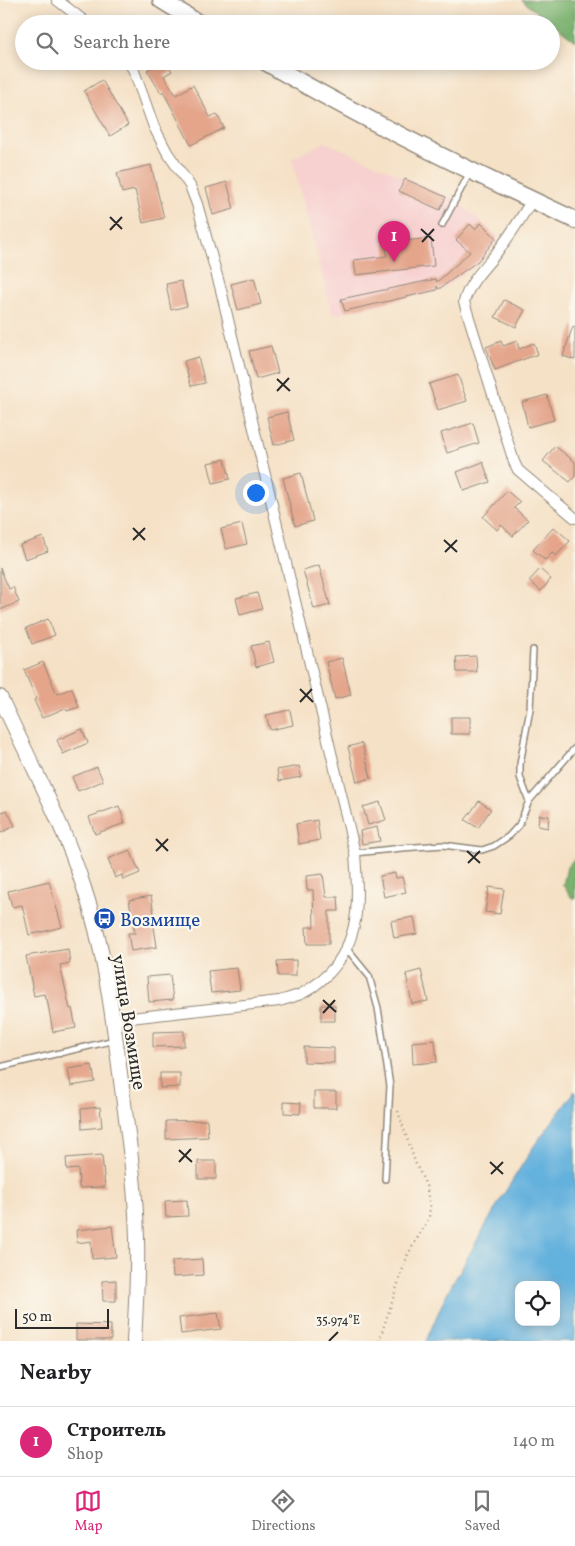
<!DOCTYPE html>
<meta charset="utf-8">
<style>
:root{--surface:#fff;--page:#f6f6f6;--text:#202124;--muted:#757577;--line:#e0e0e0;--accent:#db2777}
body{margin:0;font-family:Vollkorn,serif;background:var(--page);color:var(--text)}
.controls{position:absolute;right:15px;bottom:15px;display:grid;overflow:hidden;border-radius:10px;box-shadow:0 2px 12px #0003}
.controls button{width:45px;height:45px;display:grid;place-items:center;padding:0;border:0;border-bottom:1px solid var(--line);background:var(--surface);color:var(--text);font:25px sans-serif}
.scale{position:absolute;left:15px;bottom:12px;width:94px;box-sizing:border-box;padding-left:5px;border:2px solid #2b2b2b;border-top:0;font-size:14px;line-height:18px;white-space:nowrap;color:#2b2b2b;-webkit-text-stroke:4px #fbf7ec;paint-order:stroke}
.you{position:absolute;left:255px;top:492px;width:18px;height:18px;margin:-12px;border:4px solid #fff;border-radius:50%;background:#1a73e8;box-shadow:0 0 0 8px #1a73e833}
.badge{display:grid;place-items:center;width:32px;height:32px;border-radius:50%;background:var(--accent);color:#fff;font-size:16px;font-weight:700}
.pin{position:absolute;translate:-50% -41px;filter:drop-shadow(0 1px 2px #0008)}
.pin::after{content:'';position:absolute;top:26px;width:18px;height:15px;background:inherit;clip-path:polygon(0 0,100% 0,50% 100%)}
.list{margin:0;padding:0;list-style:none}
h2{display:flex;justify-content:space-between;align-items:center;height:65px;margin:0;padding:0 20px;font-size:21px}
h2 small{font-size:16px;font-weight:400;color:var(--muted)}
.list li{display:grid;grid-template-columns:32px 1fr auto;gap:15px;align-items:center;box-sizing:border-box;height:70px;padding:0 20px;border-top:1px solid var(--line)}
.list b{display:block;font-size:19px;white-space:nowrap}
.list p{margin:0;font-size:16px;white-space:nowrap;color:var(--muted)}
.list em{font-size:16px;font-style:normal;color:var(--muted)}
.icon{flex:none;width:28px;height:28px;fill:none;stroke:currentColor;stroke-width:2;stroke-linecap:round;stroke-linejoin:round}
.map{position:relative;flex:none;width:575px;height:1341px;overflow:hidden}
.search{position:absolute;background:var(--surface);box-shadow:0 2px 12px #0003;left:15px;right:15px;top:15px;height:55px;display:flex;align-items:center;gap:12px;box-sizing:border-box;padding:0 18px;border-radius:28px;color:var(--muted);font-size:19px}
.sheet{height:135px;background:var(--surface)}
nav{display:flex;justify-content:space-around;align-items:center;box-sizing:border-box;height:70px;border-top:1px solid var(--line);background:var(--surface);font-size:14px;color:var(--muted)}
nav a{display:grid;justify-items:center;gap:2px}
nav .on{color:var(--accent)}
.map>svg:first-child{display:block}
.built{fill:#f7d0d0}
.forest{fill:#7ab26f;stroke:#526e4d}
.water{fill:#64b1dd;stroke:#486e84;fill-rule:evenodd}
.building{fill:#e4a58b}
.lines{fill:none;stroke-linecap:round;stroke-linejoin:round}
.service-casing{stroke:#908678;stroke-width:8}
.minor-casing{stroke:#908678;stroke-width:12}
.secondary-casing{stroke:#908678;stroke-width:16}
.primary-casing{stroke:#908678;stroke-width:19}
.path{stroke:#908678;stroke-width:2.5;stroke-dasharray:1 4;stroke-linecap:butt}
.service{stroke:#fff;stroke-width:5}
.minor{stroke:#fff;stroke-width:10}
.secondary{stroke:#fff;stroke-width:14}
.primary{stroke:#fff;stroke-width:16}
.ticks{fill:none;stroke:#2b2b2b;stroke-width:2}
.labels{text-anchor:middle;stroke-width:4.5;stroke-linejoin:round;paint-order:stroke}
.transit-label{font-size:19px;fill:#164399;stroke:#fbf7ec;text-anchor:start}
.street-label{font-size:19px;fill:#2b2b2b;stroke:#fbf7ec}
.ticks-label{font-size:12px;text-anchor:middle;fill:#2b2b2b;stroke:#fbf7ec;stroke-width:4.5;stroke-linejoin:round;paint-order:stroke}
</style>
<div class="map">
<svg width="575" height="1341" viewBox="0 0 575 1341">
<rect width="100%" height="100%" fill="#fbf7ec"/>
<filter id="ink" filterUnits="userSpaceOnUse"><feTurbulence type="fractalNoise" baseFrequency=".02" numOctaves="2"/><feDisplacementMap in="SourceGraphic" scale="10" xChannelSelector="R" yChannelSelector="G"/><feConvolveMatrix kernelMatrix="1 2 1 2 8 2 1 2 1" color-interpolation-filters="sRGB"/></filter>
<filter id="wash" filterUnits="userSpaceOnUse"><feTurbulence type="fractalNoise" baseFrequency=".0096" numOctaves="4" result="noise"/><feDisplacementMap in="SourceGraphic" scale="20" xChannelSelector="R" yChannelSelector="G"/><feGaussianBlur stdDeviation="1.12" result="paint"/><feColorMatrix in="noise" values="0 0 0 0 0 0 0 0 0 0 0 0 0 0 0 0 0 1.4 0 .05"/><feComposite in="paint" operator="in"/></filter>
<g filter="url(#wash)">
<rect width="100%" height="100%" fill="#f5e1c6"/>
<path class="built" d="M325,142L456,200L499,238L478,264L439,291L333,315L292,159Z"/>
<path class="forest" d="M522,0H575V41L526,4Z
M575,858V898H572L563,885L567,867Z"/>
<path class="water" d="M575,1091V1341H426L445,1297L502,1197L534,1146ZM519,1285H556V1322H519Z"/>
<g id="blocks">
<path class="building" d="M161,61H165L172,71L164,76L176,95L193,85L210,117L217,114L224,128L191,145L163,91L161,93L147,70Z
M102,80L128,125L110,136L84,91Z
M151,165L164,218L143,223L135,190L122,193L117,173Z
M405,179L446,197L440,210L399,191Z
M227,182L234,209L213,215L206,188Z
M481,223L496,238L478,261L439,289L437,286V290L345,311L341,299L436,279L437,282L470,252L456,240L470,224L475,229Z
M431,238L434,266L356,275L354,260L387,256L385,243Z
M254,278L261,304L238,310L231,284Z
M181,281L187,306L171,310L166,284Z
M504,300L525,310L516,327L495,317Z
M573,326L575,327V360L563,356Z
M501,341L503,346L517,341L519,349L534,343L538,354L495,370L486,347Z
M271,346L278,373L256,379L249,351Z
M198,357L205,383L191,386L184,361Z
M458,375L467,401L438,410L429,384Z
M547,395L554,420L528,427L522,402Z
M287,412L294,440L274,445L267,417Z
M473,423L479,443L447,453L441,433Z
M555,446L575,462V476L570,482L543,461Z
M225,459L230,479L213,483L208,463Z
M483,462L490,482L464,491L457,472Z
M301,473L313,521L295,526L283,478Z
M507,491L520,502L514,508L528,520L513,536L501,525L497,530L483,517Z
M242,524L247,544L226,549L221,529Z
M554,527L570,541L556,556L552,553L545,560L533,550Z
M43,537L48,551L25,559L20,545Z
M319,565L330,605L314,609L303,570Z
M0,568L9,589L13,587L19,602L0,610Z
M540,569L551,579L541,591L529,581Z
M257,593L262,609L240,615L236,598Z
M48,619L55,635L32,644L26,628Z
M269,642L274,662L256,667L251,646Z
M476,656L477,672H457L456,657Z
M342,658L351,695L335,699L326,662Z
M43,662L57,694L72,688L79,707L67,711L65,708L42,718L34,700L36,699L24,670Z
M290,710L293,725L270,730L266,715Z
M451,717H470V734H451Z
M82,729L88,743L63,754L57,740Z
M362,743L371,778L357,782L348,747Z
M299,766L301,777L279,781L277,770Z
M97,767L103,781L78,791L72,777Z
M479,801L491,809L478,828L465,820Z
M380,802L386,820L368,825L363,807Z
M119,806L125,823L95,834L89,817Z
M7,810L15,826L0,833V813Z
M539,815L549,816L548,828L538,826Z
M317,820L320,840L299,844L296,824Z
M377,827L380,841L362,844L360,831Z
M130,850L140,873L123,880L122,875L115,878L108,859Z
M395,873L396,878L402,877L406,892L384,897L380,876Z
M323,874L326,897H338L339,911H329V944H307L306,927H314L313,890H307L306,876Z
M49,881L62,927L29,935L22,905L12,907L8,891Z
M489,887L504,889L500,914L485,912Z
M151,896L155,920H153L157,947L131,951L128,933H135L129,900Z
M414,917L417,934L394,938L391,921Z
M68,949L70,963L60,965L70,1009L72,1008L76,1028L53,1032L47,999H45L44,994L34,996L26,956Z
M296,960V976H278L277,961Z
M237,968L240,990L211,993L208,971Z
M421,970L428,1001L412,1004L406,974Z
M170,975L173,1000L149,1002L147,977Z
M321,1005H335V1021H321Z
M184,1031V1046L153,1047V1032Z
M435,1040L437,1062L413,1064L412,1042Z
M304,1047L334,1048V1063L304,1062Z
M92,1065L95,1082L71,1086L68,1069Z
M160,1073H180V1087L160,1088Z
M314,1092H336V1108H314Z
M284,1102L301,1103L300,1114L284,1113Z
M100,1107L102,1127L82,1129L81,1109Z
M207,1120L208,1137L166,1139V1121Z
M102,1155L105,1187L79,1188L78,1169L67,1170L66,1158Z
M198,1161H216V1179H198Z
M187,1200L188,1216L166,1217L165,1201Z
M112,1226L116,1257L92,1259L91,1241L77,1243L76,1230Z
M202,1259L203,1275L173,1277L172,1261Z
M116,1280V1301H103L102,1281Z
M218,1313L221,1329L181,1334L179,1318Z
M76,1324L111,1325V1340H76Z"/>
</g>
</g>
<g filter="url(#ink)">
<use href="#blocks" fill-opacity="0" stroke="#908678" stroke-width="1"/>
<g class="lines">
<defs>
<path id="service" d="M442,225L469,174
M529,801L520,777V764L530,709L533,650
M355,853L402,848L443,845L482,850L494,846L509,836L519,825L529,801L575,748
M347,949L369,976L378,1008L390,1086L385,1179
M0,1067L115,1040"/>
<path id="minor" d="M57,0L88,24
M532,200C522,216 512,233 500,248C487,267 470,279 464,302L514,462L518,470L575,518
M113,1020L279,1001C286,999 294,997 301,994C311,989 321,981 329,973C362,938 358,899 355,853L221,290L197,204L190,186L167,152L154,127L134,71L128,61"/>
<path id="secondary" d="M0,697C29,760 63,822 84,888C104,947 112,1011 120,1073C127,1128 136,1184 137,1239C138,1273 136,1307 134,1341"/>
<path id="primary" d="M161,0L200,24
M264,61C364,120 469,171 575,220"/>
</defs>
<use href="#service" class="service-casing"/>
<use href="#minor" class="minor-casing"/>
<use href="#secondary" class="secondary-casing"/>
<use href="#primary" class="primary-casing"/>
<path class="path" d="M379,1341L407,1256L429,1218L430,1206L426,1185L415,1162L398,1111"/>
<use href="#service" class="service"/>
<use href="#minor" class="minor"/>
<use href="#secondary" class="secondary"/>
<use href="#primary" class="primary"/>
</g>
</g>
<path class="ticks" d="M110,217L122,229M421,229L434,241M110,230L122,217M422,242L434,229M277,379L290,391M277,391L289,378M133,528L145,540M133,540L145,528M444,540L457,552M445,552L457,540M300,689L313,702M300,702L312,689M156,839L168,851M156,851L168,839M467,851L480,863M468,863L480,851M323,1000L336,1012M323,1013L335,1000M179,1150L192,1162M179,1162L191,1149M490,1162L503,1174M491,1174L503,1162M329,1341L338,1332"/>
<defs>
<symbol id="bus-disc" viewBox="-11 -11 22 22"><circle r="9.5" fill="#1a4fb4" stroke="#fbf7ec"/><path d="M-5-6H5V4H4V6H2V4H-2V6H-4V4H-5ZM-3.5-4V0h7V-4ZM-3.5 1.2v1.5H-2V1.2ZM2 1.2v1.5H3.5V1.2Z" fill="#fff"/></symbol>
</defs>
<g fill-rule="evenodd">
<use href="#bus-disc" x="92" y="906" width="25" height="25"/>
</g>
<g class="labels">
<g class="transit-label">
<text x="120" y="926">Возмище</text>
</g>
<g class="street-label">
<text transform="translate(130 1022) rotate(81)" y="7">улица Возмище</text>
</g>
</g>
<g class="ticks-label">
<text x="338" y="1324">35.974°E</text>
</g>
</svg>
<div class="controls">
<button><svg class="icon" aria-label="locate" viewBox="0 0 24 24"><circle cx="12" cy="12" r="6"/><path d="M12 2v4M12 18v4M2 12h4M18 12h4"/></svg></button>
</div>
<div class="scale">50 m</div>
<div class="you"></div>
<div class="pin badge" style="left:394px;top:262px">1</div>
<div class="search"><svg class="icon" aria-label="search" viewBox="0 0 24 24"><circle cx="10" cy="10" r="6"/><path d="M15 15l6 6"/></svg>Search here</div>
</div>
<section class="sheet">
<h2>Nearby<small></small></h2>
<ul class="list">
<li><span class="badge">1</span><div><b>Строитель</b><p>Shop</p></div><em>140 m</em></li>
</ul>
</section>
<nav>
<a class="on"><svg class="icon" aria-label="map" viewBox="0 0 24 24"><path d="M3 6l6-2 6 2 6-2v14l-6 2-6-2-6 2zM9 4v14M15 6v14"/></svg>Map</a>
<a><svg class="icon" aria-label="directions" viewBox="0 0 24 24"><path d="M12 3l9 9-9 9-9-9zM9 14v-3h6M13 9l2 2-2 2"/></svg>Directions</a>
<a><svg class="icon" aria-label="saved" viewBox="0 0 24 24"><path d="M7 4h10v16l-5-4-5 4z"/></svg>Saved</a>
</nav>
